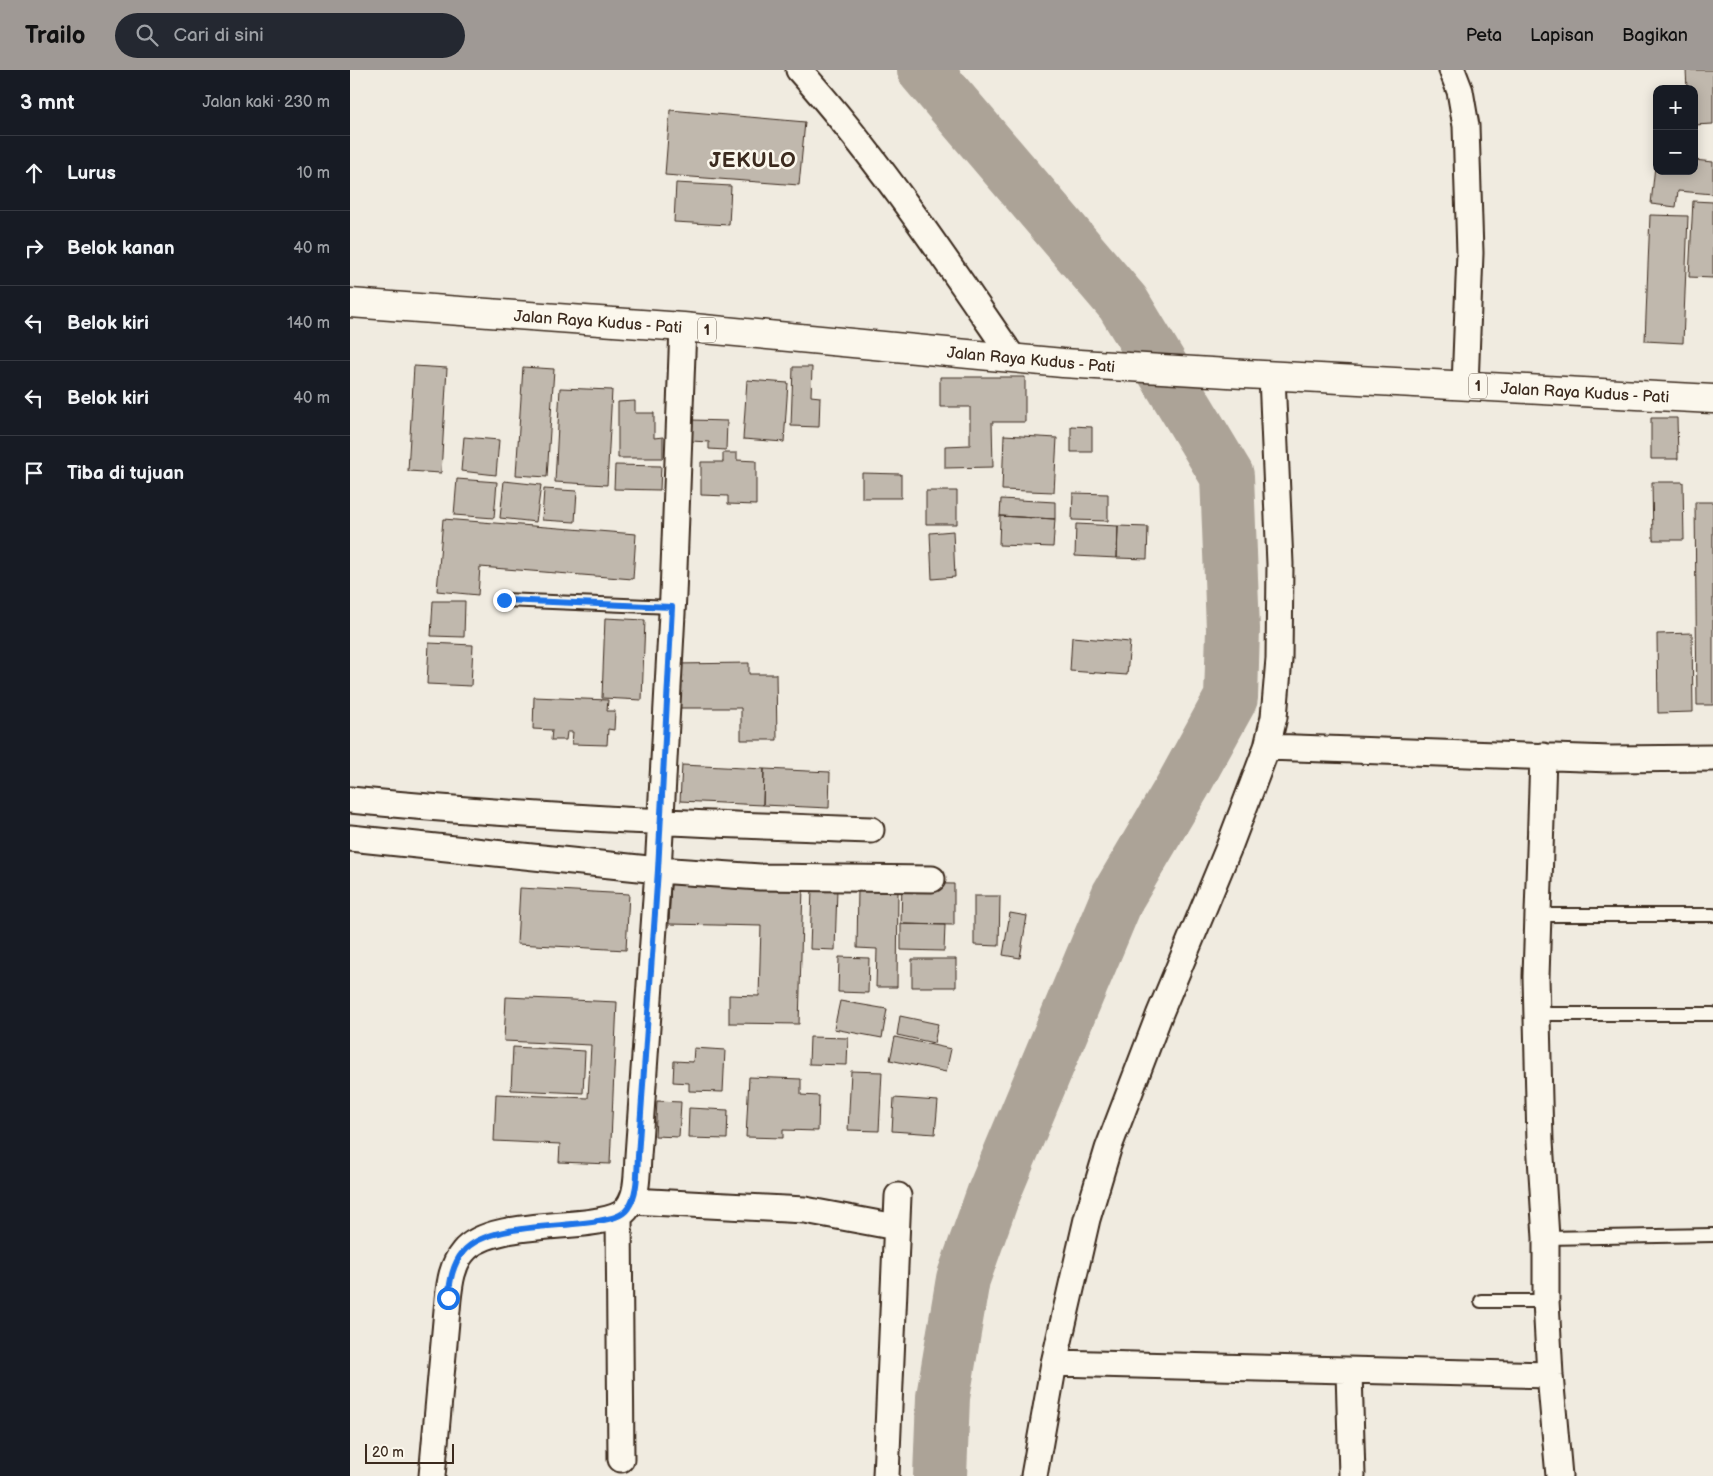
<!DOCTYPE html>
<html lang="id">
<meta charset="utf-8">
<style>
:root{--surface:#171b24;--page:#242831;--text:#f1f3f6;--muted:#9ea1a6;--line:#363941;--accent:#9f9995}
body{margin:0;font-family:"Balsamiq Sans",sans-serif;background:var(--page);color:var(--text)}
.controls{position:absolute;right:15px;top:15px;display:grid;overflow:hidden;border-radius:10px;box-shadow:0 2px 12px #0003}
.controls button{width:45px;height:45px;display:grid;place-items:center;padding:0;border:0;border-bottom:1px solid var(--line);background:var(--surface);color:var(--text);font:25px sans-serif}
.scale{position:absolute;left:15px;bottom:12px;width:89px;box-sizing:border-box;padding-left:5px;border:2px solid #3b2a1e;border-top:0;font-size:14px;line-height:18px;white-space:nowrap;color:#3b2a1e;-webkit-text-stroke:4px #fbf7ec;paint-order:stroke}
.stop{position:absolute;width:15px;height:15px;margin:-11px;border:4px solid #1a73e8;border-radius:50%;background:#fff}
.stop.end{background:#1a73e8;border-color:#fff;box-shadow:0 1px 5px #0008}
.list{margin:0;padding:0;list-style:none}
h2{display:flex;justify-content:space-between;align-items:center;height:65px;margin:0;padding:0 20px;font-size:21px}
h2 small{font-size:16px;font-weight:400;color:var(--muted)}
.list li{display:grid;grid-template-columns:32px 1fr auto;gap:15px;align-items:center;box-sizing:border-box;height:75px;padding:0 20px;border-top:1px solid var(--line)}
.list b{display:block;font-size:19px;white-space:nowrap}
.list em{font-size:16px;font-style:normal;color:var(--muted)}
.icon{flex:none;width:28px;height:28px;fill:none;stroke:currentColor;stroke-width:2;stroke-linecap:round;stroke-linejoin:round}
.map{position:relative;flex:none;width:1363px;height:1406px;overflow:hidden}
header{display:flex;align-items:center;gap:30px;box-sizing:border-box;height:70px;padding:0 25px;background:var(--accent);color:#111}
header strong{font-size:24px}
nav{display:flex;gap:28px;margin-inline-start:auto;font-size:18px}
.search{width:350px;height:45px;background:var(--page);display:flex;align-items:center;gap:12px;box-sizing:border-box;padding:0 18px;border-radius:28px;color:var(--muted);font-size:19px}
main{display:flex}
aside{flex:1;background:var(--surface)}
.map>svg:first-child{display:block}
.lines{fill:none;stroke-linecap:round;stroke-linejoin:round}
.river{stroke:#aca397;stroke-width:54}
.building{fill:#c0b8ad;stroke:#3b2a1e}
.service-casing{stroke:#3b2a1e;stroke-width:16}
.minor-casing{stroke:#3b2a1e;stroke-width:29}
.trunk-casing{stroke:#3b2a1e;stroke-width:31}
.service{stroke:#fbf7ec;stroke-width:12}
.minor{stroke:#fbf7ec;stroke-width:25}
.trunk{stroke:#fbf7ec;stroke-width:28}
.route{stroke:#1a73e8;stroke-width:6}
.labels{text-anchor:middle;stroke-width:5;stroke-linejoin:round;paint-order:stroke}
.shield{fill:#fbf7ec;stroke:#75685c;stroke-width:1}
.shield-label{font-size:15px;font-weight:bold;fill:#3b2a1e}
.street-label{font-size:16px;fill:#3b2a1e;stroke:#fbf7ec}
.district-label{font-size:21px;font-weight:bold;letter-spacing:1px;fill:#3b2a1e;stroke:#fbf7ec}
</style>
<header>
<strong>Trailo</strong>
<div class="search"><svg class="icon" aria-label="search" viewBox="0 0 24 24"><circle cx="10" cy="10" r="6"/><path d="M15 15l6 6"/></svg>Cari di sini</div>
<nav><a>Peta</a><a>Lapisan</a><a>Bagikan</a></nav>
</header>
<main>
<aside>
<h2>3 mnt<small>Jalan kaki · 230 m</small></h2>
<ul class="list">
<li><svg class="icon" aria-label="ahead" viewBox="0 0 24 24"><path d="M12 20V5M6 11l6-6 6 6"/></svg><div><b>Lurus</b></div><em>10 m</em></li>
<li><svg class="icon" aria-label="right" viewBox="0 0 24 24"><path d="M7 20v-9h11M14 6l5 5-5 5"/></svg><div><b>Belok kanan</b></div><em>40 m</em></li>
<li><svg class="icon" aria-label="left" viewBox="0 0 24 24"><path d="M17 20v-9H6M10 6l-5 5 5 5"/></svg><div><b>Belok kiri</b></div><em>140 m</em></li>
<li><svg class="icon" aria-label="left" viewBox="0 0 24 24"><path d="M17 20v-9H6M10 6l-5 5 5 5"/></svg><div><b>Belok kiri</b></div><em>40 m</em></li>
<li><svg class="icon" aria-label="arrive" viewBox="0 0 24 24"><path d="M6 21V4h12l-3 4 3 4H6"/></svg><div><b>Tiba di tujuan</b></div></li>
</ul>
</aside>
<div class="map">
<svg width="1363" height="1406" viewBox="0 0 1363 1406">
<rect width="100%" height="100%" fill="#f0ebe0"/>
<filter id="ink" filterUnits="userSpaceOnUse"><feTurbulence type="fractalNoise" baseFrequency=".02" numOctaves="2"/><feDisplacementMap in="SourceGraphic" scale="10" xChannelSelector="R" yChannelSelector="G"/><feConvolveMatrix kernelMatrix="1 2 1 2 8 2 1 2 1" color-interpolation-filters="sRGB"/></filter>
<g filter="url(#ink)">
<g class="lines">
<path class="river" d="M574,0L773,233L877,406L883,559L881,628L834,714L768,826L643,1125L613,1209L593,1327L590,1406"/>
</g>
<path class="building" d="M1336,0H1363V54L1344,55V19H1337Z
M320,40L455,52L449,115L315,105Z
M1306,86L1307,101H1344V90L1363,92V124L1328,121L1326,137L1301,134Z
M326,113L381,116L379,155L324,152Z
M1343,131L1363,132V208L1339,207Z
M1300,145L1338,146L1333,273L1295,271Z
M64,296L97,298L91,403L58,401Z
M173,297L204,299L197,407L166,405Z
M443,297H462L461,326L470,327L469,357L441,356Z
M590,307H675V352H642L643,397L595,398V376L620,375V337H590Z
M397,310L438,313L434,372L393,369Z
M210,318L262,320L257,415L205,412Z
M285,331V343H304V368L313,367V388H268V332Z
M1301,348H1327L1328,389H1301Z
M342,350L377,351L376,380L359,379V372L341,371Z
M721,356L742,357V382H721Z
M654,365L707,368L704,422L652,420Z
M114,367L149,370L146,405L111,401Z
M373,383H387V390L406,391V435L378,434V426L351,425V392H373Z
M265,395L311,396L310,420L264,419Z
M512,403L551,404V428H512Z
M107,409L147,412L144,448L104,445Z
M154,411L191,415L186,452L150,448Z
M1302,412H1333L1334,470H1303Z
M194,419L227,421L225,452L192,450Z
M576,421H607V454H576Z
M723,423L758,424V451L722,450Z
M651,429L705,432V449L650,446Z
M1345,432H1363V635H1347Z
M650,446L705,449L703,477L649,475Z
M93,449L286,464L283,509L130,497L128,525L87,521Z
M726,454L768,456L767,488L725,486Z
M768,456L798,457L797,489L767,488Z
M603,461L605,507L582,509L580,463Z
M83,531H115L114,567L81,566Z
M255,548L295,550L292,630L252,628Z
M1342,563L1343,642L1308,643L1307,564Z
M722,567L780,572L777,605L720,601Z
M79,573L123,575L121,616L77,614Z
M399,593V604H426L427,670H391V638H326L325,594Z
M184,627L258,630L257,641H265L264,660L258,659L257,675L222,674L223,662H217L216,670H201L202,660L183,659Z
M332,695L414,699L413,735L330,731Z
M414,699L480,702L479,738L413,735Z
M321,813L453,816L449,954L379,953V925L409,926L411,856L319,854Z
M552,813L604,814V855L551,854Z
M170,818L279,824L276,880L167,874Z
M462,818L487,819L485,880L460,879Z
M508,818H548L547,917H526L527,879L507,878Z
M624,826H650L649,876L624,875Z
M660,843L677,846L670,888L653,885Z
M551,854L595,855L594,881L551,880Z
M489,887L519,888L518,923L488,922Z
M562,889H606V917H562Z
M156,927L267,932L260,1094L209,1092L210,1074L144,1071L146,1024L238,1028L241,975L154,971Z
M490,931L537,939L532,968L484,959Z
M550,946L588,954L584,973L547,965Z
M460,967L498,968L497,995L459,994Z
M545,967L601,979L596,1002L540,990Z
M163,977L235,981L233,1023L161,1020Z
M344,978L375,980L373,1022L339,1021V1013L323,1012L324,991L343,992Z
M501,1001L532,1002L529,1061L498,1060Z
M399,1007L451,1009V1025L469,1026L468,1061L433,1060V1068L396,1067Z
M544,1028L588,1031L585,1064L542,1061Z
M307,1031L331,1032L329,1067L305,1066Z
M339,1038L378,1040L377,1069L338,1068Z"/>
<g class="lines">
<defs>
<path id="service" d="M154,530L322,537
M1188,845H1363
M1187,944H1363
M1196,1168L1363,1165
M1131,1231H1196"/>
<path id="minor" d="M449,0C529,89 595,189 663,288
M1102,0L1110,21L1116,56L1120,183L1115,316
M917,677L1261,689L1363,688
M1193,686L1186,907L1190,1071L1196,1168V1231L1200,1305L1209,1406
M0,730C173,747 347,754 521,760
M0,768L308,800L410,807L582,809
M282,1131L455,1140L546,1157
M269,1146L271,1389
M704,1293L1200,1305
M999,1302L1002,1406
M82,1406L98,1229C100,1212 102,1195 113,1182C136,1153 213,1158 248,1151C259,1149 272,1147 278,1137C288,1124 287,1102 288,1086L308,800L323,525L333,257
M536,1406L548,1126
M684,1406L704,1293L737,1149L758,1079L810,943L879,777L917,677L924,647L929,589L930,494L922,306"/>
<path id="trunk" d="M0,233L333,257L713,293L894,304L1363,329"/>
</defs>
<use href="#service" class="service-casing"/>
<use href="#minor" class="minor-casing"/>
<use href="#trunk" class="trunk-casing"/>
<use href="#service" class="service"/>
<use href="#minor" class="minor"/>
<use href="#trunk" class="trunk"/>
</g>
</g>
<g class="lines" filter="url(#ink)">
<path class="route" d="M98,1228C100,1212 102,1195 113,1182C136,1153 213,1158 248,1151C259,1149 272,1147 278,1138C288,1124 287,1102 288,1086L308,800L322,537L154,530"/>
</g>
<g class="labels">
<g class="shield">
<rect x="348" y="247.5" width="18" height="25" rx="4"/>
<rect x="1119" y="303.5" width="18" height="25" rx="4"/>
</g>
<g class="shield-label">
<text x="357" y="265">1</text>
<text x="1128" y="321">1</text>
</g>
<g class="street-label">
<text transform="translate(248 251) rotate(4)" y="6">Jalan Raya Kudus - Pati</text>
<text transform="translate(681 289) rotate(5)" y="6">Jalan Raya Kudus - Pati</text>
<text transform="translate(1235 322) rotate(3)" y="6">Jalan Raya Kudus - Pati</text>
</g>
<g class="district-label">
<text x="403" y="97">JEKULO</text>
</g>
</g>
</svg>
<div class="controls">
<button>+</button>
<button>−</button>
</div>
<div class="scale">20 m</div>
<div class="stop" style="left:98px;top:1228px"></div>
<div class="stop end" style="left:154px;top:530px"></div>
</div>
</main>
